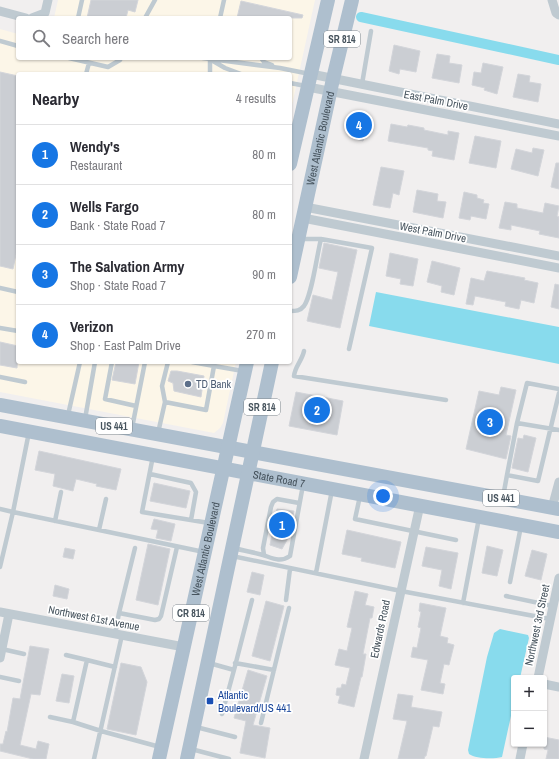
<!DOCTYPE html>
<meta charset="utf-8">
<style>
:root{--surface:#fff;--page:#f2f2f3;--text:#2b2b33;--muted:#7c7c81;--line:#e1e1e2;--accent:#1676e4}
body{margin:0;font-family:"Archivo Narrow",sans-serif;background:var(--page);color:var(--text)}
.controls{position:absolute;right:12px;bottom:12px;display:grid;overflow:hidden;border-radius:4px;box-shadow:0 1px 3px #0004}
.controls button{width:36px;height:36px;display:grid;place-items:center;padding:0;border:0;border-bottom:1px solid var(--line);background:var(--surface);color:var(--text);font:20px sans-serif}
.you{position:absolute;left:383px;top:496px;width:14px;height:14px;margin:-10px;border:3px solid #fff;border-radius:50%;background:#1a73e8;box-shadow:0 0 0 6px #1a73e833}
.badge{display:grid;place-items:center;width:26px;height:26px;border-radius:50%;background:var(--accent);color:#fff;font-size:13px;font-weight:700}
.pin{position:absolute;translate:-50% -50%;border:2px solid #fff;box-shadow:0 1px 4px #0006}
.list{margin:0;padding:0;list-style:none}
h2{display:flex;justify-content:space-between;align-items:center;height:52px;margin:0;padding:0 16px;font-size:17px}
h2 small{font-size:13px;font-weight:400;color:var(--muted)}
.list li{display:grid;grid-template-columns:26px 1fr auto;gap:12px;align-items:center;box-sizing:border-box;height:60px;padding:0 16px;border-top:1px solid var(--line)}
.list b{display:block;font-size:15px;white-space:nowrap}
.list p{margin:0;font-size:13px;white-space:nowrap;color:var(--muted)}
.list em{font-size:13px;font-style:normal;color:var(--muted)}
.icon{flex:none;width:22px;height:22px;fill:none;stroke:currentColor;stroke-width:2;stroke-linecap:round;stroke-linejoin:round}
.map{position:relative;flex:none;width:559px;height:759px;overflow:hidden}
.search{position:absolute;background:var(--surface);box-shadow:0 1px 3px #0004;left:16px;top:16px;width:276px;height:44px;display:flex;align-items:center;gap:10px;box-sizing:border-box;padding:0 14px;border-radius:4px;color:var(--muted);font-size:15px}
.panel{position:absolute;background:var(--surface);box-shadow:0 1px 3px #0004;left:16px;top:72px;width:276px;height:292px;border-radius:4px}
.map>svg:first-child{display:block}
.commercial{fill:#fcf6e8}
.water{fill:#88dbed}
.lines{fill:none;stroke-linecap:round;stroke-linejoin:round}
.canal{stroke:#88dbed;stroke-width:10}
.building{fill:#cbced3;stroke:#d3d5da}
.lane{stroke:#bfcad1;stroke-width:4.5}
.street{stroke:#bfcad1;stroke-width:9}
.primary{stroke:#aebfce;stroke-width:14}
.service-dot{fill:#5c6f8a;stroke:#fff;stroke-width:1.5}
.transit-dot{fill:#1a4fb4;stroke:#fff;stroke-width:1.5}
.labels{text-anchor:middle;stroke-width:3.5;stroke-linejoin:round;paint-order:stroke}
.shield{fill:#fff;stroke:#7e878e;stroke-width:1}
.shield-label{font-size:10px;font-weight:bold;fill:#46535d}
.street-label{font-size:11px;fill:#46535d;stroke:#fff}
.service-label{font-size:11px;fill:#4e5e75;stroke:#fff;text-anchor:start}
.transit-label{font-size:11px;fill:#164399;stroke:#fff;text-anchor:start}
</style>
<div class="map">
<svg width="559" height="759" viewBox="0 0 559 759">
<rect width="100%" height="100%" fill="#f1efef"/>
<path class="commercial" d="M58,0H315L290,114V74H18V362H236L223,423L220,428L214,433L0,392V29L18,34V58H290V18H54Z"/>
<path class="water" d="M376,292L559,327V364L369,326Z
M500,629L528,635L529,638L520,678H514V702L502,757C494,759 476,759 469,754L468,750L487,657L494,633Z"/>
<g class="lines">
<path class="canal" d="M361,17L559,60"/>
</g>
<path class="building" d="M91,0H138L135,12L128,10L126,18H87Z
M241,1L303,15L302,18H237Z
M394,45L420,51L416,72L400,69L399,74L389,71Z
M437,54L450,56L449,63L462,65L459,83L432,78Z
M483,63L503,67L497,94L484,90L485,88L472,85L474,72L481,73Z
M0,72L18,76V245L13,269L0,266Z
M518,74L530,76L529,82L541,84L538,102L513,97Z
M357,114L369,116L363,141L352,138L350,133L351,123Z
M391,124L407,127L408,125L424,128V130L448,135V131L459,133L454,160L432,156L433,151L428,150V148L388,141Z
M475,136L501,141L496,168L469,163Z
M533,148L544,150L538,176L511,169L516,149L532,153Z
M556,163H559V189L551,187Z
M381,167L404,171L399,195L393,193L390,208L373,205Z
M417,190L438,194L437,201L446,202L443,218L413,212Z
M464,192L477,195V198L484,200L483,203L489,204L486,219L471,216L470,220L459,218Z
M505,202L517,204V208L543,213L545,203L559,206L557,216L559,217V238L539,234L540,231L511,225V230L499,228Z
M324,243L357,250L340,328L307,321L313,295L332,300L338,272L319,268Z
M390,253L418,259L413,286L400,284L401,279L386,276Z
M432,261L460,268L454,295L441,292L442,286L427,282Z
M487,271L525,278L524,280L538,283L534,303L521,300L519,309L505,306L506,302L475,296L473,305L466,304L471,278L484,281Z
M555,284L559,285V309L551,307Z
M0,342L18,346L17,368L0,365Z
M116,362H139L135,384L112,380Z
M171,371H177L204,376L201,397L174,391L173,383L168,381Z
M501,387L516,390L506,435L511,436L506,459L466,449L479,391L499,395Z
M296,392L343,401L337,435L289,426Z
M524,435L536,438L528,472L512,468L518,438L523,439Z
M39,451L121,469L116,490L96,486L97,484L76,479L73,491L53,486L55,474L35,470Z
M154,483L190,491L186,508L150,501Z
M277,509L294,511L287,540L282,549L270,545Z
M154,519L175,524L171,541L156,538L158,530L151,529Z
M347,530L401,542L395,568L361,561L362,558L342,554Z
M148,544L170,549L158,605L136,600Z
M487,546L503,550L497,576L482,573Z
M426,547L458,553L451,589L439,586L442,570L422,566Z
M65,548L75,550L73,559L63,557Z
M532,550L547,554L541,580L525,576Z
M252,572L264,575L260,595L247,592Z
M55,585L69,589L67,599L53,596Z
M355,591L368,594L365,605L374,607L372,618H370L363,654H366L362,677H361L354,707L338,703L340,696L336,695L337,688H341L342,684L346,685L350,668L335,665L339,649L347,651L352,628L347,627Z
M266,601L284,606L270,661L252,656Z
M420,603L446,608L440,636L448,638L447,643L454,645L449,665L444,664L440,683L445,684L443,694L421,690L428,660L411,657L413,647L417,648L421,628L418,627L421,612L419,611Z
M30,646L49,649L40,695L31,694L20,745L36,749L38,741L49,744L46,759H33L0,751V744H3L6,731L7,732L13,698L20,699Z
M121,663L141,667L147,682L136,735L107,729Z
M248,670L267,676L253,725L270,728L265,758L240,753L246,721L234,718Z
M62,674L74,676L69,703L56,701Z
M398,694L413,696L411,707L442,712L439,727L433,726L426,756H425L424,759H398L407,721L393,719Z
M544,737L559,740V759H546L548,750L544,749Z"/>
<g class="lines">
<path class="lane" d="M78,18L82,0
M145,18L155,0
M220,18L224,0
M0,41L18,46
M69,58L108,67L120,60L121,58
M203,58L280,68L310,74
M261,58L264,62L272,65
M213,61L225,68L241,74
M86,74L89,63
M210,74V58
M290,83L306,86
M362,84L371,31
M300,239H321L372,248L349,349
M0,288L18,292
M290,311C296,311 300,311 304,306C312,295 317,254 321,239
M0,328L18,331
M304,351C302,361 295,366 294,376L446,400
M112,362L105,399L136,406
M214,366L243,371
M0,377L25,382
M559,389L527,383L517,423L559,430
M165,402L206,410L214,366L192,362
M68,415L80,362
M85,419L95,362
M132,428L145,362
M158,433L165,402L162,386L168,362
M153,456L142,512L209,523
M150,474L191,483L196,492L191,520
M507,475L517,423
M360,496L355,519L456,540
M503,497L507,475L538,481L559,393
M0,509L13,512L29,432
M55,521L61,492
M99,530L106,499
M135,548L119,613L155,620L159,619L161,616L177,547
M234,548C244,551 253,552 263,555C272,558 280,563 290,556L303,485
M264,555L263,548L271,507L273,502L277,499L299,503
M232,556L401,591L550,619
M0,567L13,512L204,552
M316,573L332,490
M510,582L521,526
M506,596L553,606
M286,600L290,569
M463,603L479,518
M115,634L119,613
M2,649L24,654
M66,655L87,660L73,722L101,731L160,747
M87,660L115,667
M209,663L234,670L222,714
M235,663L274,670
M234,670L252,600
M0,677L19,681
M50,717L73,722
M261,723L289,608
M196,727L235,737
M191,749L229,759
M94,759L122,635"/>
<path class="street" d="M552,0L556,13L559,15
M0,11L26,18
M32,18L45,13L48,0
M311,74L559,124
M308,87L559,136
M305,207L559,256
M303,218L559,268
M552,508L559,482
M0,612L184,647
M0,658L9,614
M538,678L559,578
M544,684L559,687
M364,759L420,505
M520,759L523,744"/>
<g class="primary">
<path d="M290,164L328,0"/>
<path id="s1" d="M290,277L333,79L352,0"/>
<path d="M0,405L559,509"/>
<path id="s2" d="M0,426L559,532"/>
<path id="s3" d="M159,759L247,362"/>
<path d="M187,759L272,362"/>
</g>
</g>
<circle class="service-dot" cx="188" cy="384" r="4"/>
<rect class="transit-dot" x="206" y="697" width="8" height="8" rx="2"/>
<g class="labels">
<g class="shield">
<rect x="324" y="31" width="36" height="16" rx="3"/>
<rect x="244" y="399" width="36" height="16" rx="3"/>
<rect x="96" y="418" width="36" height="16" rx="3"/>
<rect x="483" y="490" width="36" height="16" rx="3"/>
<rect x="173" y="605" width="36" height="16" rx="3"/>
</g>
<g class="shield-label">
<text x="342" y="43">SR 814</text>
<text x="262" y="411">SR 814</text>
<text x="114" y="430">US 441</text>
<text x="501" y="502">US 441</text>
<text x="191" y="617">CR 814</text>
</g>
<g class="street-label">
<text transform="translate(436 100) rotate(11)" y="4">East Palm Drive</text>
<text dy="4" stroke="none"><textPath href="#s1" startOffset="142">West Atlantic Boulevard</textPath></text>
<text transform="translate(433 232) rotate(11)" y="4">West Palm Drive</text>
<text dy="4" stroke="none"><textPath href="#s2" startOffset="284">State Road 7</textPath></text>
<text dy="4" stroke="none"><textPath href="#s3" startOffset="215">West Atlantic Boulevard</textPath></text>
<text transform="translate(94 618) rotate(11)" y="4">Northwest 61st Avenue</text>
<text transform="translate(537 625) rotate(-78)" y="4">Northwest 3rd Street</text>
<text transform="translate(380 629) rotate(-78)" y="4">Edwards Road</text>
</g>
<g class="service-label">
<text x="196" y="388">TD Bank</text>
</g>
<g class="transit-label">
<text x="218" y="699">Atlantic<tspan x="218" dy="13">Boulevard/US 441</tspan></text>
</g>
</g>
</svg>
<div class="controls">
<button>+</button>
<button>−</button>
</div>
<div class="you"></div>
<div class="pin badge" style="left:282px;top:525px">1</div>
<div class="pin badge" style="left:317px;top:410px">2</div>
<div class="pin badge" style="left:490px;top:422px">3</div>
<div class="pin badge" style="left:359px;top:125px">4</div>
<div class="search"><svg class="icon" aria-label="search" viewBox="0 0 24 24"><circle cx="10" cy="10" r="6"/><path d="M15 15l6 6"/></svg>Search here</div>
<section class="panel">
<h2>Nearby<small>4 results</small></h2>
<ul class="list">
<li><span class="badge">1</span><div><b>Wendy's</b><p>Restaurant</p></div><em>80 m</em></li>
<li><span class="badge">2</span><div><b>Wells Fargo</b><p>Bank · State Road 7</p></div><em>80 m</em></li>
<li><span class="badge">3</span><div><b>The Salvation Army</b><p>Shop · State Road 7</p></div><em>90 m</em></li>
<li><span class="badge">4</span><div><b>Verizon</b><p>Shop · East Palm Drive</p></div><em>270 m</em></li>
</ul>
</section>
</div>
